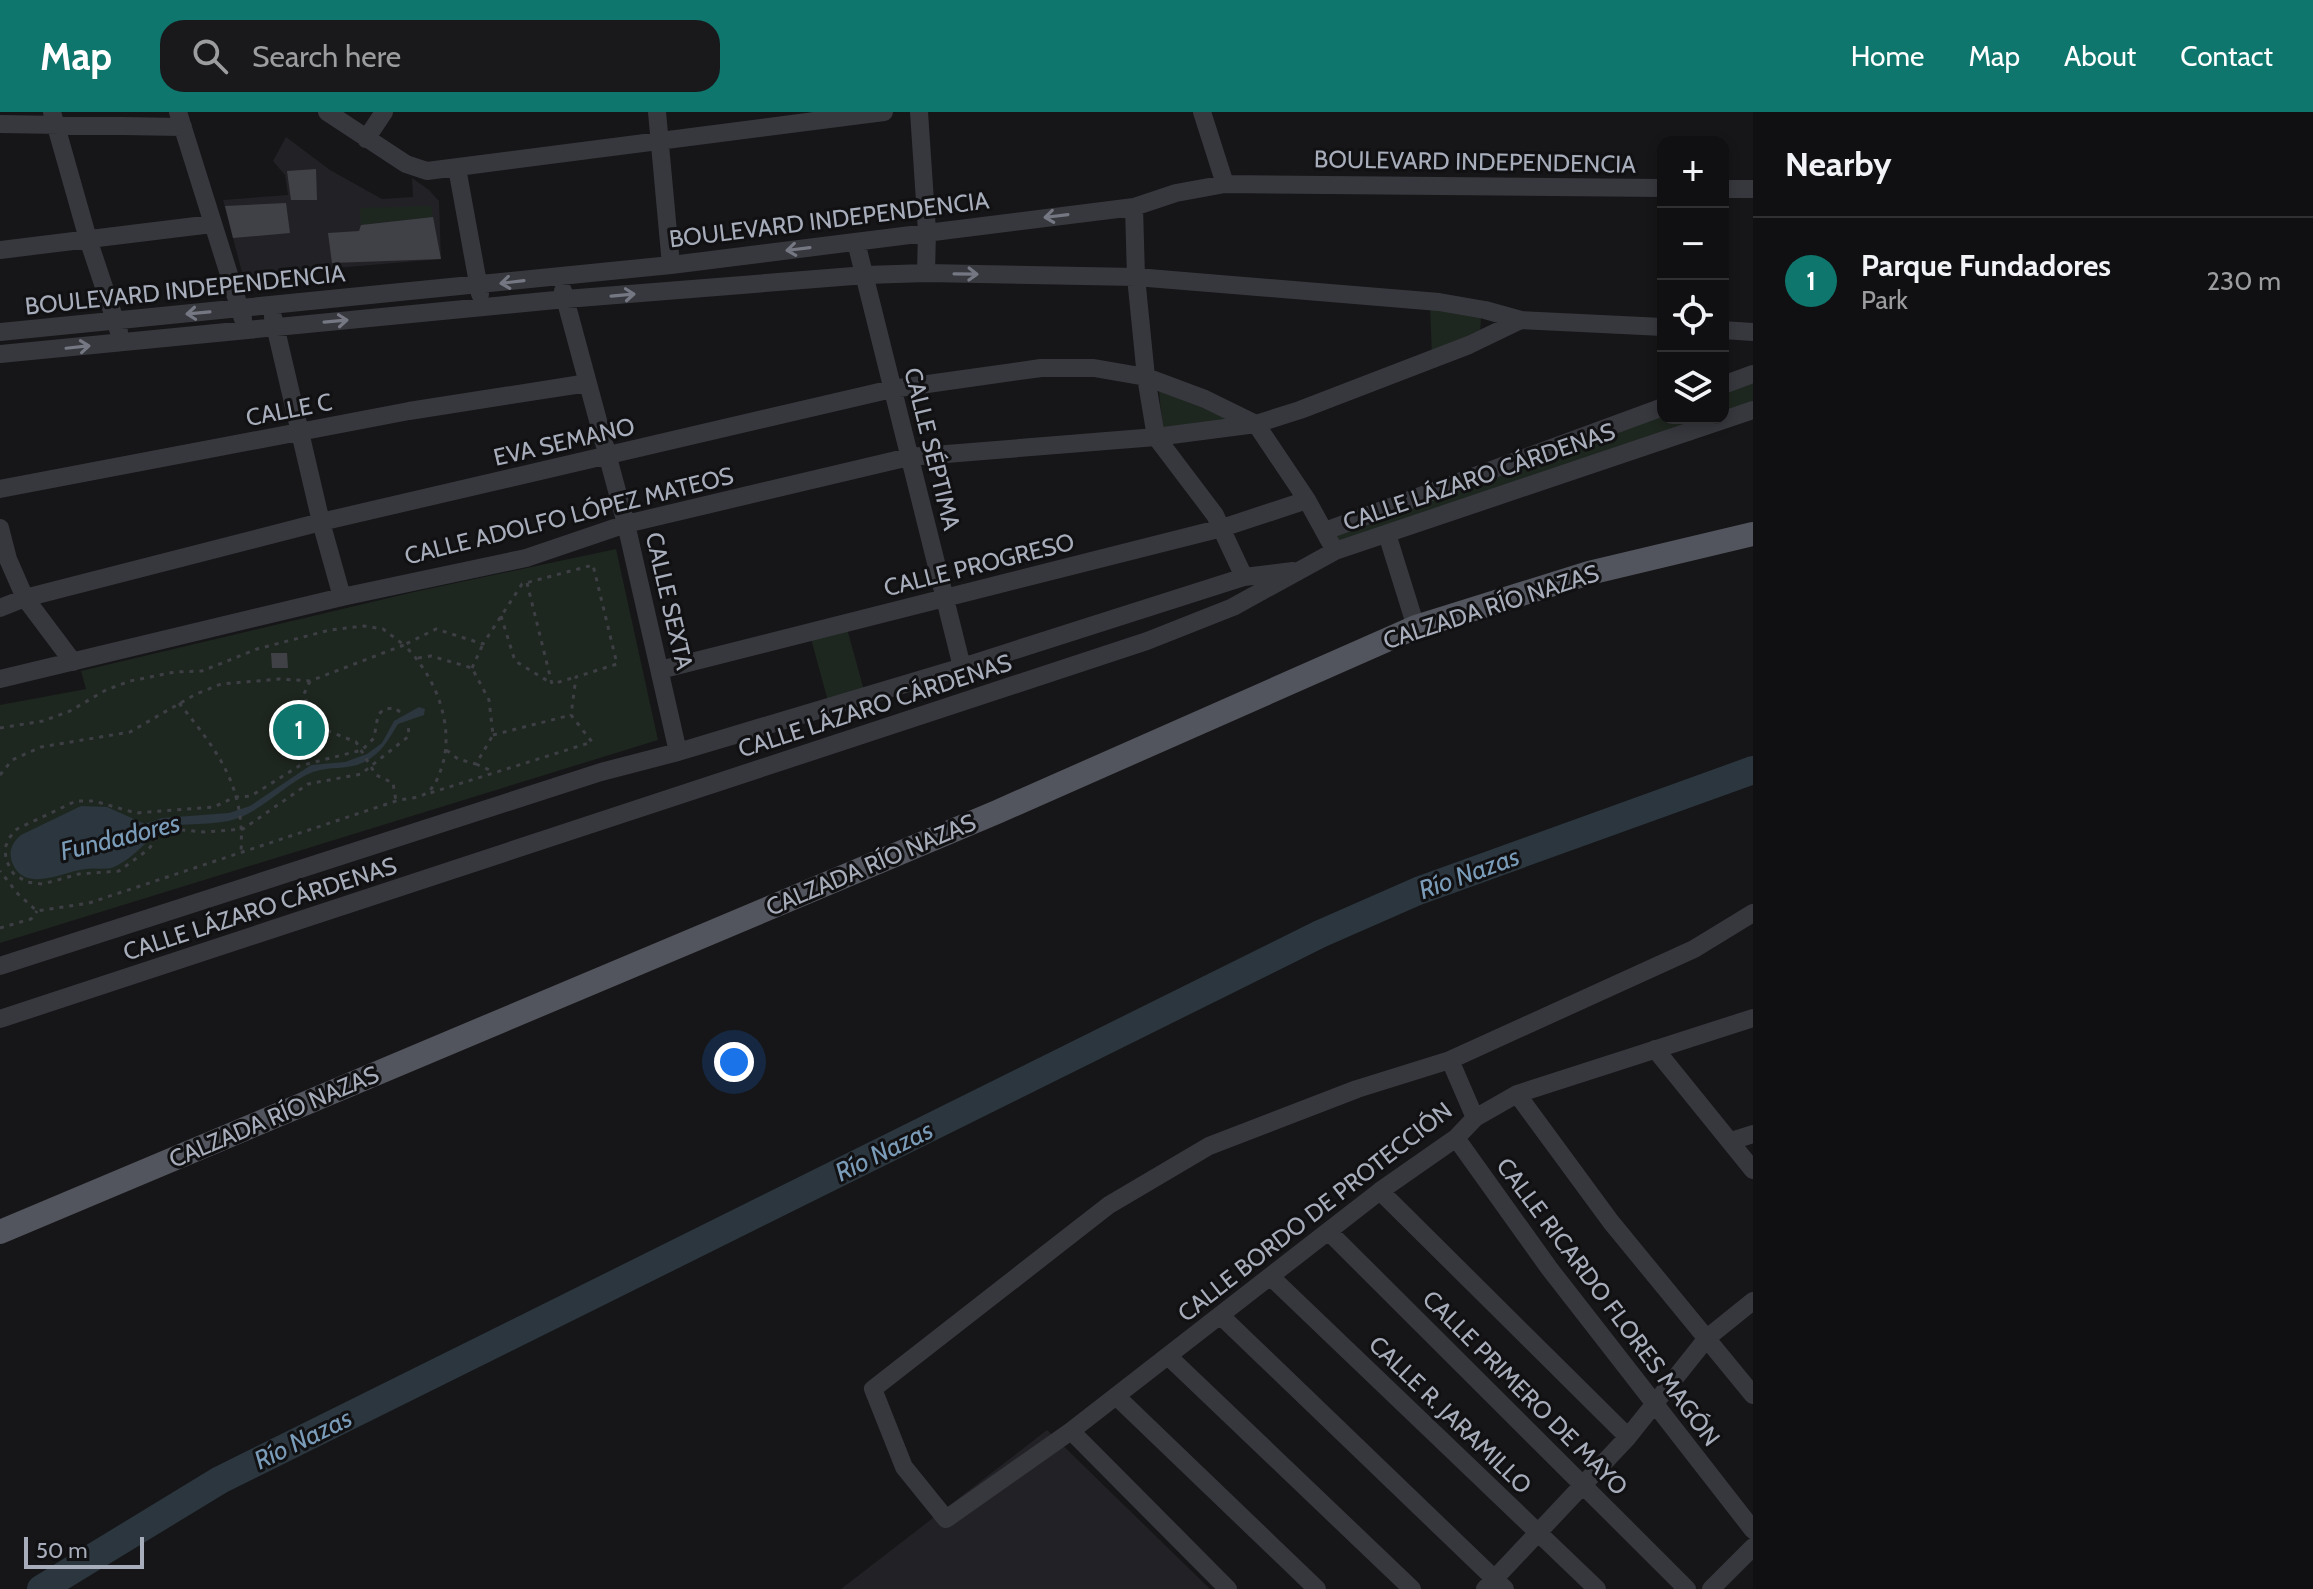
<!DOCTYPE html>
<meta charset="utf-8">
<style>
:root{--surface:#101012;--page:#19191b;--text:#f1f3f6;--muted:#9c9d9f;--line:#303032;--accent:#0f766e}
body{margin:0;font-family:Cabin,sans-serif;background:var(--page);color:var(--text)}
.controls{position:absolute;right:24px;top:24px;display:grid;overflow:hidden;border-radius:16px;box-shadow:0 4px 12px #0003}
.controls button{width:72px;height:72px;display:grid;place-items:center;padding:0;border:0;border-bottom:2px solid var(--line);background:var(--surface);color:var(--text);font:40px sans-serif}
.scale{position:absolute;left:24px;bottom:20px;width:120px;box-sizing:border-box;padding-left:8px;border:4px solid #a7adba;border-top:0;font-size:22px;line-height:28px;white-space:nowrap;color:#a7adba;-webkit-text-stroke:6px #111113;paint-order:stroke}
.you{position:absolute;left:734px;top:950px;width:28px;height:28px;margin:-20px;border:6px solid #fff;border-radius:50%;background:#1a73e8;box-shadow:0 0 0 12px #1a73e833}
.badge{display:grid;place-items:center;width:52px;height:52px;border-radius:50%;background:var(--accent);color:#fff;font-size:26px;font-weight:700}
.pin{position:absolute;translate:-50% -50%;border:4px solid #fff;box-shadow:0 2px 8px #0006}
.list{margin:0;padding:0;list-style:none}
h2{display:flex;justify-content:space-between;align-items:center;height:104px;margin:0;padding:0 32px;font-size:34px}
h2 small{font-size:26px;font-weight:400;color:var(--muted)}
.list li{display:grid;grid-template-columns:52px 1fr auto;gap:24px;align-items:center;box-sizing:border-box;height:128px;padding:0 32px;border-top:2px solid var(--line)}
.list b{display:block;font-size:30px;white-space:nowrap}
.list p{margin:0;font-size:26px;white-space:nowrap;color:var(--muted)}
.list em{font-size:26px;font-style:normal;color:var(--muted)}
.icon{flex:none;width:44px;height:44px;fill:none;stroke:currentColor;stroke-width:2;stroke-linecap:round;stroke-linejoin:round}
.map{position:relative;flex:none;width:1753px;height:1477px;overflow:hidden}
header{display:flex;align-items:center;gap:48px;box-sizing:border-box;height:112px;padding:0 40px;background:var(--accent);color:#fff}
header strong{font-size:38px}
nav{display:flex;gap:44px;margin-inline-start:auto;font-size:28px}
.search{width:560px;height:72px;background:var(--page);display:flex;align-items:center;gap:20px;box-sizing:border-box;padding:0 28px;border-radius:24px;color:var(--muted);font-size:30px}
main{display:flex}
aside{flex:1;background:var(--surface)}
.map>svg:first-child{display:block}
.built{fill:#222226}
.green{fill:#1e271f}
.water{fill:#2b363e}
.lines{fill:none;stroke-linecap:round;stroke-linejoin:round}
.river{stroke:#2b363e;stroke-width:28}
.building{fill:#404146}
.path{stroke:#3d3f45;stroke-width:3;stroke-dasharray:4 6;stroke-linecap:butt}
.minor{stroke:#37383e;stroke-width:18}
.major{stroke:#52555d;stroke-width:24}
.oneway{stroke:#757882}
.labels{text-anchor:middle;stroke-width:6;stroke-linejoin:round;paint-order:stroke}
.street-label{font-size:24px;fill:#a7adba;stroke:#111113}
.water-label{font-size:26px;font-style:italic;fill:#7a9cb8;stroke:#111113}
</style>
<header>
<strong>Map</strong>
<div class="search"><svg class="icon" aria-label="search" viewBox="0 0 24 24"><circle cx="10" cy="10" r="6"/><path d="M15 15l6 6"/></svg>Search here</div>
<nav><a>Home</a><a>Map</a><a>About</a><a>Contact</a></nav>
</header>
<main>
<div class="map">
<svg width="1753" height="1477" viewBox="0 0 1753 1477">
<rect width="100%" height="100%" fill="#161618"/>
<path class="built" d="M286,25L330,58L382,87L413,85L412,66L429,78L439,89L441,147L243,164L223,88L288,83L285,63L273,49Z
M1047,1318L1210,1477H841Z"/>
<path class="green" d="M431,94L433,105L361,113L360,96Z
M1430,193L1481,202L1480,225L1432,244Z
M1753,264V297L1341,436L1332,418L1663,297V306H1723V275Z
M1159,279L1240,310L1163,320Z
M616,437L658,628L0,831V593L86,577L81,559L414,480Z
M846,513L865,582L829,593L810,523Z"/>
<path class="water" d="M419,595L425,597L424,603L398,612C390,625 384,637 371,646C351,660 332,653 313,660C283,672 261,702 228,709C201,714 175,710 149,718L146,731C138,739 126,749 116,754C108,759 95,755 85,757C62,760 24,782 12,750C8,738 13,730 21,723L81,694L107,695L145,712L162,706L229,701L250,694L311,653L345,650L367,642L382,631L394,609Z"/>
<g class="lines">
<path class="river" d="M41,1477L220,1368L1320,822L1418,779L1753,658"/>
</g>
<path class="building" d="M316,57L317,88H291L287,59Z
M286,91L290,121L233,126L225,94Z
M433,105L441,147L332,151L328,121L359,119L361,113Z
M271,541H287L288,556H272Z"/>
<g class="lines">
<path class="path" d="M527,471L552,572L576,565
M501,504L515,549L551,571
M418,546L431,544L472,556L489,588L493,623L476,652L458,647L445,637
M472,556L483,532
M310,569L304,582L312,606L321,616L356,630L376,663L393,671L396,689
M179,591C219,641 245,674 241,740
M400,600L395,596L384,597L378,603L374,626L362,638L299,654L251,684L235,685L214,695L136,701L94,689H76L17,717L9,726L5,736L6,748L13,761L26,770L43,772L79,762L119,759L149,737L158,723L182,718L205,720L243,717L308,672L361,662L409,624L408,612
M0,616L43,609L70,599L106,578L130,569L175,560L202,559L257,537L330,518L364,514L383,517L404,533L436,517L483,532L522,472L593,453L617,552L576,565L571,603L592,630L427,682
M493,623L571,603
M476,652L494,660
M0,663L12,648L41,635L130,620L196,582L221,572L280,567L310,569L404,533C436,564 457,617 440,660C437,668 434,676 426,681C419,687 405,686 396,689L89,791L37,799L18,782L0,759
M0,816L31,807L37,799"/>
<path class="minor" d="M52,0L88,127L119,220
M178,0L243,207
M327,0L406,52L427,59L884,0
M657,0L671,153
M919,0L927,119L926,161
M1202,0L1225,72
M0,12L183,15
M366,27L384,0
M457,56L480,182
M1723,77H1753
M1134,95L1136,165L1146,265L1156,325L1215,403L1244,465
M856,130L962,555
M0,138L212,112
M563,179L626,412L678,640
M273,205L321,410L342,485
M1723,218L1753,220
M0,220L671,153L1134,95L1176,81L1225,72L1663,76
M0,242L566,187L866,163L926,161L1136,165L1439,190L1485,198L1521,208L1663,215
M1723,273L1753,262
M0,377L409,299L588,271
M0,416L8,447L25,486L73,550
M1325,419L1663,295
M1387,422L1416,515
M0,496L25,486L321,410L892,277L1041,256H1094L1146,265L1205,287L1256,312L1307,388L1335,439
M660,558L1222,416L1307,388
M0,567L342,485L526,446L626,412L909,345L1156,325L1256,312L1300,298L1469,233L1521,208
M1753,801L1694,837L1450,948L1357,977L1209,1034L1109,1093L873,1277L904,1355L946,1407L1071,1319L1380,1079L1456,1026L1475,1006L1517,982L1753,906
M0,854L601,660L678,640L962,555L1244,465L1293,459
M0,907L1147,529L1233,495L1335,439L1753,298
M1655,937L1753,1058
M1450,948L1475,1006
M1517,982L1611,1110L1753,1283
M1456,1026L1549,1156L1753,1418
M1731,1029L1753,1022
M1380,1079L1628,1325
M1329,1120L1687,1477
M1271,1165L1597,1477
M1221,1204L1505,1477
M1168,1244L1412,1477
M1116,1284L1317,1477
M1071,1319L1228,1477
M1485,1477L1628,1325L1707,1226L1753,1189
M1711,1477L1753,1435"/>
<path class="major" d="M0,1120L997,700L1416,515L1589,461L1753,422"/>
</g>
<defs><path id="oneway-shaft" d="M-6 0H5M1.5-3L5.5 0L1.5 3" fill="none" stroke-width="1.6" stroke-linecap="round" stroke-linejoin="round" transform="scale(2)"/></defs>
<g class="oneway">
<use href="#oneway-shaft" transform="translate(1056 104) rotate(173)"/>
<use href="#oneway-shaft" transform="translate(798 137) rotate(173)"/>
<use href="#oneway-shaft" transform="translate(966 162) rotate(1)"/>
<use href="#oneway-shaft" transform="translate(512 170) rotate(173)"/>
<use href="#oneway-shaft" transform="translate(623 183) rotate(-5)"/>
<use href="#oneway-shaft" transform="translate(198 201) rotate(175)"/>
<use href="#oneway-shaft" transform="translate(336 209) rotate(-5)"/>
<use href="#oneway-shaft" transform="translate(78 235) rotate(-6)"/>
</g>
<g class="labels">
<g class="street-label">
<text transform="translate(1475 50) rotate(1)" y="8">BOULEVARD INDEPENDENCIA</text>
<text transform="translate(829 108) rotate(-7)" y="8">BOULEVARD INDEPENDENCIA</text>
<text transform="translate(185 178) rotate(-6)" y="8">BOULEVARD INDEPENDENCIA</text>
<text transform="translate(289 298) rotate(-11)" y="8">CALLE C</text>
<text transform="translate(564 330) rotate(-13)" y="8">EVA SEMANO</text>
<text transform="translate(932 337) rotate(76)" y="8">CALLE SÉPTIMA</text>
<text transform="translate(1479 365) rotate(-19)" y="8">CALLE LÁZARO CÁRDENAS</text>
<text transform="translate(569 404) rotate(-14)" y="8">CALLE ADOLFO LÓPEZ MATEOS</text>
<text transform="translate(979 453) rotate(-14)" y="8">CALLE PROGRESO</text>
<text transform="translate(669 489) rotate(77)" y="8">CALLE SEXTA</text>
<text transform="translate(1491 495) rotate(-18)" y="8">CALZADA RÍO NAZAS</text>
<text transform="translate(875 594) rotate(-18)" y="8">CALLE LÁZARO CÁRDENAS</text>
<text transform="translate(871 753) rotate(-23)" y="8">CALZADA RÍO NAZAS</text>
<text transform="translate(260 797) rotate(-18)" y="8">CALLE LÁZARO CÁRDENAS</text>
<text transform="translate(274 1005) rotate(-23)" y="8">CALZADA RÍO NAZAS</text>
<text transform="translate(1315 1100) rotate(-38)" y="8">CALLE BORDO DE PROTECCIÓN</text>
<text transform="translate(1608 1190) rotate(53)" y="8">CALLE RICARDO FLORES MAGÓN</text>
<text transform="translate(1525 1281) rotate(45)" y="8">CALLE PRIMERO DE MAYO</text>
<text transform="translate(1450 1303) rotate(44)" y="8">CALLE R. JARAMILLO</text>
</g>
<g class="water-label">
<text transform="translate(120 725) rotate(-14)" y="9">Fundadores</text>
<text transform="translate(1469 761) rotate(-20)" y="9">Río Nazas</text>
<text transform="translate(884 1039) rotate(-26)" y="9">Río Nazas</text>
<text transform="translate(303 1327) rotate(-26)" y="9">Río Nazas</text>
</g>
</g>
</svg>
<div class="controls">
<button>+</button>
<button>−</button>
<button><svg class="icon" aria-label="locate" viewBox="0 0 24 24"><circle cx="12" cy="12" r="6"/><path d="M12 2v4M12 18v4M2 12h4M18 12h4"/></svg></button>
<button><svg class="icon" aria-label="layers" viewBox="0 0 24 24"><path d="M12 4l9 5-9 5-9-5zM3 14l9 5 9-5"/></svg></button>
</div>
<div class="scale">50 m</div>
<div class="you"></div>
<div class="pin badge" style="left:299px;top:618px">1</div>
</div>
<aside>
<h2>Nearby<small></small></h2>
<ul class="list">
<li><span class="badge">1</span><div><b>Parque Fundadores</b><p>Park</p></div><em>230 m</em></li>
</ul>
</aside>
</main>
